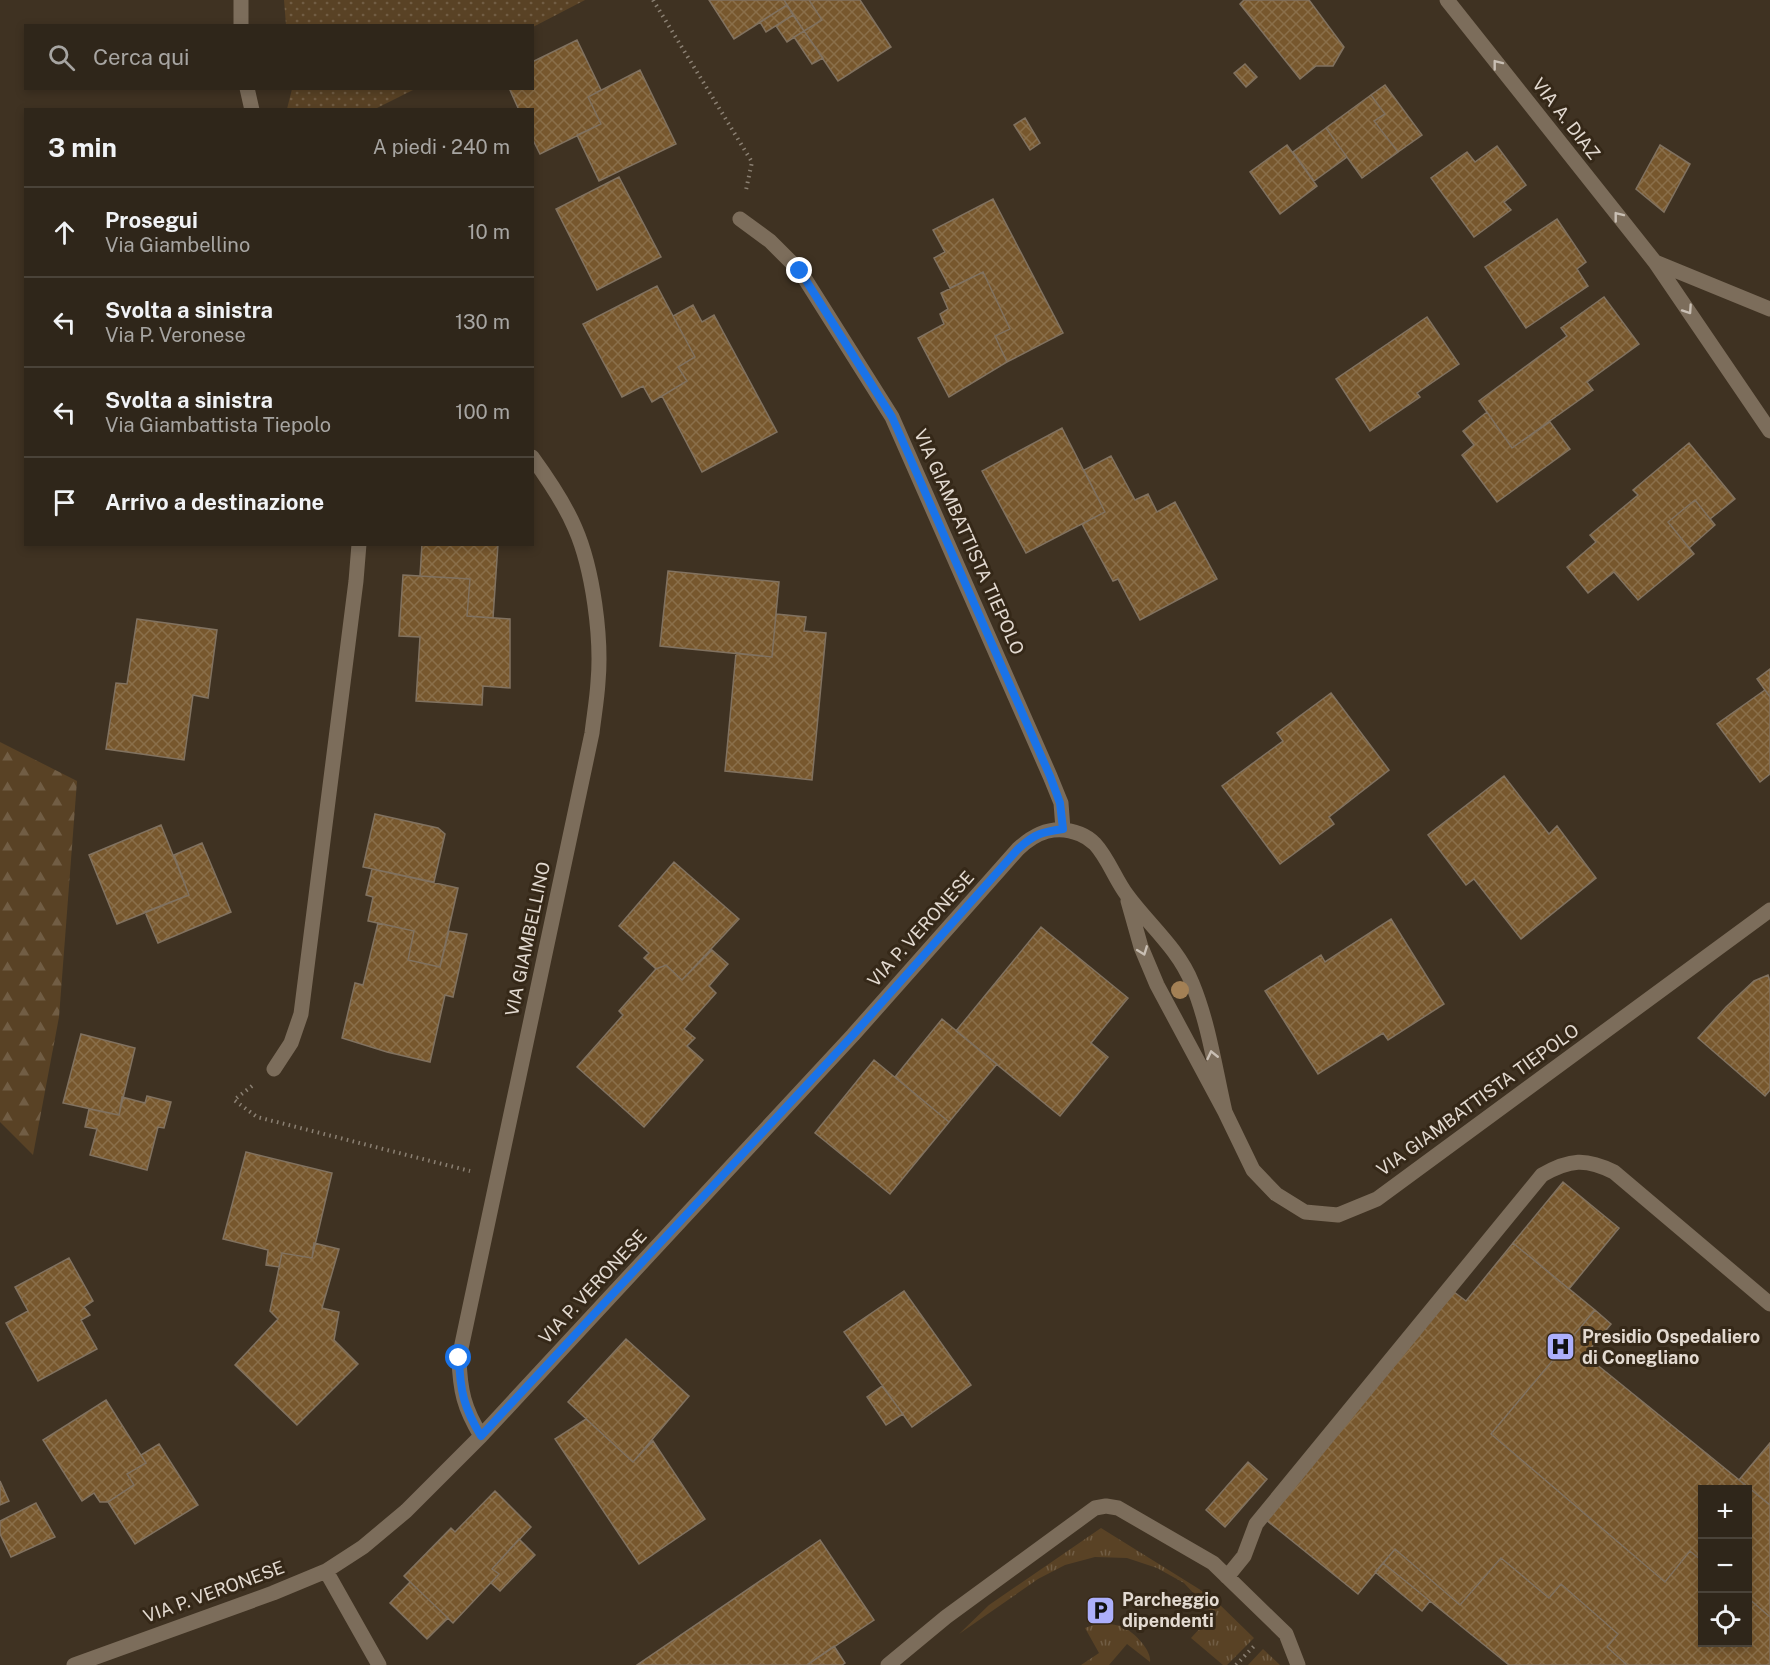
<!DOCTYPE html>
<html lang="it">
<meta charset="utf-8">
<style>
:root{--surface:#2f261a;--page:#372e23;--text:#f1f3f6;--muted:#a7a5a2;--line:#4a4339}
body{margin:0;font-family:"Public Sans",sans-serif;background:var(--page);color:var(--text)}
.controls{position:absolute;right:18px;bottom:18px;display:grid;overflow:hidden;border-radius:0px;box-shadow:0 3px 9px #0003}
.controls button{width:54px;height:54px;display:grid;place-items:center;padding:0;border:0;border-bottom:2px solid var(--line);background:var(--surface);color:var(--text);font:30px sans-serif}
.stop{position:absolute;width:18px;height:18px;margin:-14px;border:4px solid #1a73e8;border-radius:50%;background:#fff}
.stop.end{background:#1a73e8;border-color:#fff;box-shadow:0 2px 6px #0008}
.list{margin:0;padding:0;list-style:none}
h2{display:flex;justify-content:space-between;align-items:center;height:78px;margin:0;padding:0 24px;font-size:26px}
h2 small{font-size:20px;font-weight:400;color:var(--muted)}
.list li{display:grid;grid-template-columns:39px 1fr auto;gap:18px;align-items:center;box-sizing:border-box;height:90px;padding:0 24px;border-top:2px solid var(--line)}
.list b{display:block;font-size:22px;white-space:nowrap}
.list p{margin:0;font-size:20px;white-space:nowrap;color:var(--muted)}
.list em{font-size:20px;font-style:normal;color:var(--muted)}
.icon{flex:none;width:33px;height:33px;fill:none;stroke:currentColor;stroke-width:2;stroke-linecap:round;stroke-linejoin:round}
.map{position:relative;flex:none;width:1770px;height:1665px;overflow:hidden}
.search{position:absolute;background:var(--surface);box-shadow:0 3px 9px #0003;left:24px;top:24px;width:510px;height:66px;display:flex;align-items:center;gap:15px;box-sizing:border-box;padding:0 21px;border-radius:0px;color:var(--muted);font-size:22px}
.panel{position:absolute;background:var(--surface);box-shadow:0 3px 9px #0003;left:24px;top:108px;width:510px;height:438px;border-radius:0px}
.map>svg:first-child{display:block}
.grass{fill:url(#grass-tufts)}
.forest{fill:url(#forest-firs)}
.park{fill:url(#park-dots)}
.building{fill:url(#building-cross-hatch);stroke:#817260;stroke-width:1.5}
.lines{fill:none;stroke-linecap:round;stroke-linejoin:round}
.path{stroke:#8b8073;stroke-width:4;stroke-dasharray:1.5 4.5;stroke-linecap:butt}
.minor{stroke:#7c6d5b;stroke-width:15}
.tree{fill:#a38055}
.oneway{stroke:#c9bfb4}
.route{stroke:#1a73e8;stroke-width:8}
.labels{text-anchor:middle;stroke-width:6;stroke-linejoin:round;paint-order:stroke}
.street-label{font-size:18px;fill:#e3dad1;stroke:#352818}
.poi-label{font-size:18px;font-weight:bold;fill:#e3dad1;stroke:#352818;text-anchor:start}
</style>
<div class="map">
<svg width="1770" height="1665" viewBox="0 0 1770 1665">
<defs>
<pattern id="grass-tufts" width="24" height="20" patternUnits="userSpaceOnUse" patternTransform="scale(1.5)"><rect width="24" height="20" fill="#594225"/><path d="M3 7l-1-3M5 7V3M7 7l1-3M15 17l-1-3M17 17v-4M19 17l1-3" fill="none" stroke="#715d44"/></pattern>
<pattern id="forest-firs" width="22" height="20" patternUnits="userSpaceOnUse" patternTransform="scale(1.5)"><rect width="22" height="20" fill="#594225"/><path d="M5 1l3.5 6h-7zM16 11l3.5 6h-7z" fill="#715d44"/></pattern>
<pattern id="park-dots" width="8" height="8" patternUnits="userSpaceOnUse" patternTransform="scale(1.5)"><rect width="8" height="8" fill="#594225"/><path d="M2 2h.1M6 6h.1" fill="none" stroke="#715d44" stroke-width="1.8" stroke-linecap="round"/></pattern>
<pattern id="building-cross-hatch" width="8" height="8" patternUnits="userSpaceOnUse" patternTransform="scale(1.5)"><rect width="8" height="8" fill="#77572d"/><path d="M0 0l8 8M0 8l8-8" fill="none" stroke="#8a6f4a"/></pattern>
</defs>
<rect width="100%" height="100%" fill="#3f3222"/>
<path class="grass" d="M1101,1528L1199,1589L1217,1602L1254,1638L1227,1665H1223L1191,1638L1213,1614L1184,1583L1157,1568L1127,1558L1095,1557L1065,1565L1038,1579L959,1634L989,1605Z
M1109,1624C1113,1625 1120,1625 1124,1627C1134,1633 1152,1650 1150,1662L1127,1644L1109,1665H1081L1099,1653L1085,1628L1093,1625Z
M1263,1649L1280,1665H1248Z"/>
<path class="forest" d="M0,742L77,781L59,1017L33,1155L0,1122Z"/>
<path class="park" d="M284,0H585L533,27L532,26L286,25Z
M292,89V88L415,89L375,109H287Z"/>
<path class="building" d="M709,0H784L787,5L734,39Z
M784,0H809L822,20L804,31Z
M809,0H860L891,47L838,81L804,31L822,20Z
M1244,0H1309L1344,47L1333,66H1316L1300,79L1240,4Z
M787,5L793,15L766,32L760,22Z
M793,15L804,31L787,42L776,26Z
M804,31L823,58L812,64L794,37Z
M577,40L601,90L588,97L601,124L540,154L532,138V110H519L509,88H532V62Z
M1245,64L1257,77L1246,87L1234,73Z
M640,70L676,144L599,181L577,135L601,124L588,97Z
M1385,85L1422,135L1398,152L1374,121L1385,114L1371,95Z
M1371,95L1385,114L1374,121L1398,152L1362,178L1326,128Z
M1025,118L1040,143L1030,150L1014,125Z
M1326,128L1347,157L1314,181L1293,152Z
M1287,145L1317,186L1280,214L1250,172Z
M1660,145L1690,164L1664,212L1636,189Z
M1497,146L1526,185L1504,202L1511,210L1474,237L1431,178L1467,152L1475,162Z
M619,177L661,257L597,290L556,209Z
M993,199L1063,333L1007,362L995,336L1010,329L983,272L950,288L934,258L945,252L933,230Z
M1557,219L1586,262L1577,269L1588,286L1526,328L1485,267Z
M983,272L1010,329L995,336L1007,362L949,397L918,338L944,324L940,314L948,309L941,293Z
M657,286L695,357L678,367L687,381L652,402L643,386L622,397L583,324Z
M1604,297L1639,344L1587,382L1593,390L1512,448L1479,401L1567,336L1561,328Z
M693,305L702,322L714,315L777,432L702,472L662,396L687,381L678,367L695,357L673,316Z
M1427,317L1459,364L1417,393L1420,397L1370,431L1336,379Z
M1487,412L1512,448L1550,422L1570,449L1497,502L1462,455L1474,445L1463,431Z
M1062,428L1105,512L1026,553L982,471Z
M1689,443L1735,499L1710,519L1695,500L1668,522L1694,554L1638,600L1614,572L1588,593L1567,567L1596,542L1590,535L1638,495L1633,490Z
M1111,456L1135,500L1148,494L1157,512L1175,502L1217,579L1140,620L1118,579L1113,581L1082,524L1105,512L1084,470Z
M1695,500L1715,525L1689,548L1668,522Z
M422,544H498L493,618L467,616L470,579L420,576Z
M668,571L779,582L772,657L660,646Z
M403,575L470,579L467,616L510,619V688L483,686L482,705L416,701L420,637L399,636Z
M776,614L806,617L804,631L826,633L812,780L725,771L736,653L772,657Z
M137,619L217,630L208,698L193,695L184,760L106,749L116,683L127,684Z
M1770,669V697L1757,679Z
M1765,690L1770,697V774L1760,782L1717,724Z
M1331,693L1389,770L1329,817L1334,824L1280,864L1222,786L1283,741L1277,733Z
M1504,776L1549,834L1557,826L1596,878L1521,939L1474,879L1466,885L1428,835Z
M375,814L438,828L445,834L434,882L363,867Z
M161,825L189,895L117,924L89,855Z
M202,843L231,912L158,943L145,912L189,895L174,855Z
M674,862L739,919L682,980L666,965L656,969L644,958L649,953L619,926Z
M372,869L458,888L440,967L408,960L414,931L368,921L373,897L366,895Z
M1391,919L1444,1004L1388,1040L1383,1033L1318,1074L1265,991L1321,955L1325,962Z
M378,923L414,931L408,960L440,967L449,931L467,934L453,997L445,995L430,1062L387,1052L342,1038L355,983L363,985Z
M1041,927L1128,998L1091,1043L1108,1057L1060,1116L956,1031Z
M712,950L728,964L709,986L716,993L684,1029L695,1038L687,1046L703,1060L644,1127L577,1067L623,1015L619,1011L656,969L666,965L682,980Z
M1768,975L1770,981V1090L1765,1096L1698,1038L1726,1007L1754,981Z
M942,1019L997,1064L949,1122L895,1077Z
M81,1034L135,1048L119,1115L63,1103Z
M874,1060L949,1122L890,1194L815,1133Z
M147,1096L171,1102L164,1128L158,1127L147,1170L90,1155L97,1129L85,1127L89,1109L119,1115L122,1097L145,1103Z
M246,1152L332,1173L312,1258L282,1253L279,1267L266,1265L268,1250L223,1239Z
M1563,1182L1619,1228L1569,1289L1513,1243Z
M314,1243L339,1249L322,1308L339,1312L334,1340L358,1364L297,1425L235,1365L278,1319L270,1311L282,1253L312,1258Z
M1513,1243L1595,1310L1491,1434L1665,1582L1690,1551L1702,1561V1642H1748V1598L1770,1617V1665H1627L1607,1647L1618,1634L1561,1584L1549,1598L1501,1558L1460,1605L1395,1549L1358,1594L1260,1515L1446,1286L1466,1301Z
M69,1258L93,1301L84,1307L90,1315L81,1320L97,1349L38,1381L6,1323L28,1311L15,1287Z
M904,1291L971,1385L912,1427L844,1332Z
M1595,1310L1611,1324L1585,1355L1770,1505V1617L1748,1598V1490H1702V1561L1690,1551L1665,1582L1491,1434Z
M626,1339L689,1396L633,1462L568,1402Z
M882,1386L903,1414L886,1425L867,1397Z
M106,1400L146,1463L127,1474L134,1485L108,1502H100L94,1493L82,1501L43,1440Z
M586,1419L633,1462L653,1441L705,1519L639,1564L555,1439Z
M1770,1443V1505L1739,1480Z
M159,1444L198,1505L135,1544L108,1502L134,1485L127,1474L146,1463L141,1455Z
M1248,1462L1267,1479L1225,1527L1206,1510Z
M0,1481L9,1501L0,1505Z
M495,1491L531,1527L492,1569L499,1574L453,1623L404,1576L451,1528L455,1532Z
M36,1503L55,1537L11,1557L0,1534V1521Z
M519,1539L535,1555L500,1591L491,1583L499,1574L492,1569Z
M820,1540L874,1620L807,1665H637Z
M1395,1549L1460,1605L1501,1558L1549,1598L1561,1584L1618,1634L1607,1647L1627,1665H1509L1383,1563Z
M1383,1563L1430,1601L1422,1611L1375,1572Z
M410,1582L448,1618L427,1639L390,1603Z
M834,1646L845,1663L842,1665H807Z"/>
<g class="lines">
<path class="path" d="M653,0L752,162L746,190
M252,1086L234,1100L257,1117L470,1171
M1236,1665L1256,1644"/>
<path class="minor" d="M241,0V26
M1447,0L1655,262L1770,431
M247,88L252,110
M740,219L770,241L800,271L892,417L1050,776L1061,803L1063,829
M1655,262L1770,309
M1128,901L1141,947L1157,985L1225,1112L1253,1170L1276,1194L1305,1212L1338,1215L1377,1199L1770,910
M274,1069L291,1043L301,1014L356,581L359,544
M481,1436C464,1408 460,1391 459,1358L592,733C594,716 597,699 598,682C602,638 593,569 575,528C564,502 548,479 532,457
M326,1571L379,1665
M1227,1577L1244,1556L1256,1524L1542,1175C1570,1159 1586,1158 1614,1172L1770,1304
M74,1665L273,1593L326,1571L363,1547L406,1511L481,1436L853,1035L1018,849C1036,832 1056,824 1080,834C1085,836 1091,840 1095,844C1108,858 1115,879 1127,895C1148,924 1178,948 1192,983C1209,1024 1215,1069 1225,1112
M888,1665L946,1617L1095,1508L1106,1506L1118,1508L1213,1563L1286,1634L1298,1665"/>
</g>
<circle class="tree" cx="1180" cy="990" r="9"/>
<defs><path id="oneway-chevron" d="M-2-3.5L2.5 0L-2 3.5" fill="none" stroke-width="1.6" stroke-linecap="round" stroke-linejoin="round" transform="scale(1.5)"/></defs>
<g class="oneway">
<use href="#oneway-chevron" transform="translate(1497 64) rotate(-128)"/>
<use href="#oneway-chevron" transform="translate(1618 216) rotate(-128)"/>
<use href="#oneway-chevron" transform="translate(1688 310) rotate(56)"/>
<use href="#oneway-chevron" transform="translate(1143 951) rotate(69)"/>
<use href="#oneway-chevron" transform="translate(1212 1055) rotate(-103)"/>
</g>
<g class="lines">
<path class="route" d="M459,1358C460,1391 464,1408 481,1436L853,1035L1018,849C1034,834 1042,832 1063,829L1060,803L1050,776L892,417L800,271"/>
</g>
<defs>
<symbol id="hospital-square" viewBox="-11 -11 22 22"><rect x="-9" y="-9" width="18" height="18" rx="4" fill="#acaffb" stroke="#352818"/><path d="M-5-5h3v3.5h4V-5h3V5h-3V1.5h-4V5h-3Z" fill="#111"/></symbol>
<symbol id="parking-square" viewBox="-11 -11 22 22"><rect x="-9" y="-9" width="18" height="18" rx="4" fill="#acaffb" stroke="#352818"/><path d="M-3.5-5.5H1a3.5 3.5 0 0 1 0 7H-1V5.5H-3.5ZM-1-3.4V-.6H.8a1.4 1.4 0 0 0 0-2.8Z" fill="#111"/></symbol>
</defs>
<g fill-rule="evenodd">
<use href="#hospital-square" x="1544" y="1330" width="33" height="33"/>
<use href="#parking-square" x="1084" y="1594" width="33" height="33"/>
</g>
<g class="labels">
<g class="street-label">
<text transform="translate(1566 119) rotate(52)" y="6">VIA A. DIAZ</text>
<text transform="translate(969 542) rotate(66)" y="6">VIA GIAMBATTISTA TIEPOLO</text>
<text transform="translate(921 929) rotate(-48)" y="6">VIA P. VERONESE</text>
<text transform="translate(528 939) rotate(-78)" y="6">VIA GIAMBELLINO</text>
<text transform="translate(1478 1100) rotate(-36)" y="6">VIA GIAMBATTISTA TIEPOLO</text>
<text transform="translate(593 1287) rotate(-47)" y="6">VIA P. VERONESE</text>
<text transform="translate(214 1592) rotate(-20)" y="6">VIA P. VERONESE</text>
</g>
<g class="poi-label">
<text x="1582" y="1343">Presidio Ospedaliero<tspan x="1582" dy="21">di Conegliano</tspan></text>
<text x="1122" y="1606">Parcheggio<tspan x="1122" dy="21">dipendenti</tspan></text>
</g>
</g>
</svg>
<div class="controls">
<button>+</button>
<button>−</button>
<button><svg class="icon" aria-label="locate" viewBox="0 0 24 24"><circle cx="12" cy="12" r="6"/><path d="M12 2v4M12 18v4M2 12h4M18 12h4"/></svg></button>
</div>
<div class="stop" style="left:459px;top:1358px"></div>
<div class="stop end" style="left:800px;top:271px"></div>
<div class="search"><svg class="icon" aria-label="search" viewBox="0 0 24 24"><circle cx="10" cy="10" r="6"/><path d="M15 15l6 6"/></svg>Cerca qui</div>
<section class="panel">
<h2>3 min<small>A piedi · 240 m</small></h2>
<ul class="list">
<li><svg class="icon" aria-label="ahead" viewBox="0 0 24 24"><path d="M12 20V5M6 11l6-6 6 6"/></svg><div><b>Prosegui</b><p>Via Giambellino</p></div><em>10 m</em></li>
<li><svg class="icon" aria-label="left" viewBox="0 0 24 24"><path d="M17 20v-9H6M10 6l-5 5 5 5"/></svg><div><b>Svolta a sinistra</b><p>Via P. Veronese</p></div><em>130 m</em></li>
<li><svg class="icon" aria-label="left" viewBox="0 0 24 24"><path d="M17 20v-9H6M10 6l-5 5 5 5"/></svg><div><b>Svolta a sinistra</b><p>Via Giambattista Tiepolo</p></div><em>100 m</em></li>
<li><svg class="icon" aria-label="arrive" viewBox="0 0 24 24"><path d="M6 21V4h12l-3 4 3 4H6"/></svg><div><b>Arrivo a destinazione</b></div></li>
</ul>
</section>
</div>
